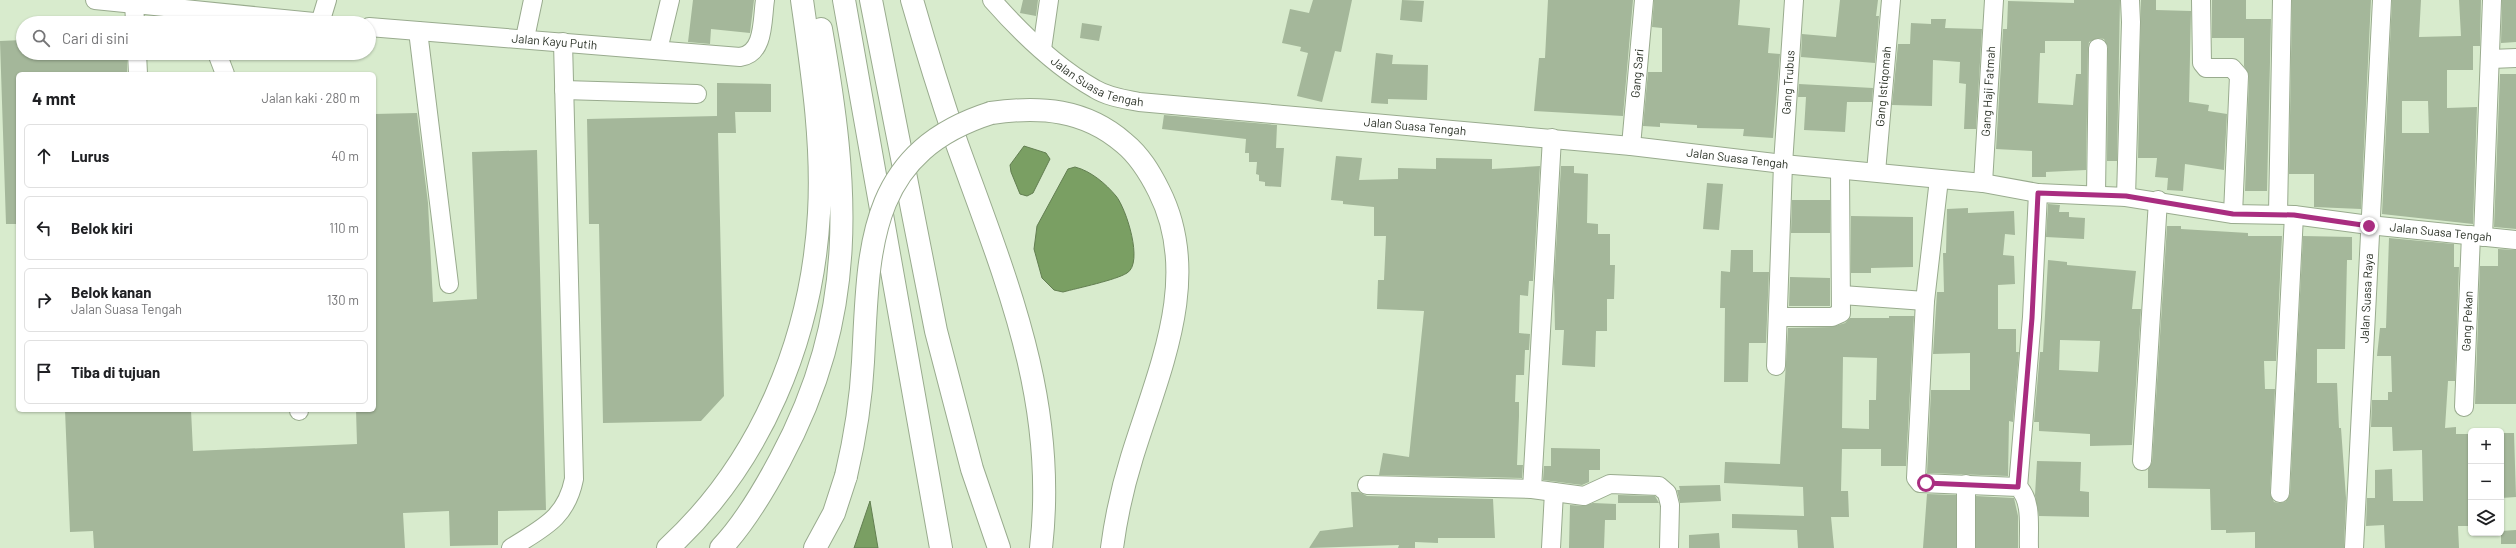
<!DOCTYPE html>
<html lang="id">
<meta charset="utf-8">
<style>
:root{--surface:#fff;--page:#f2f2f2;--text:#202124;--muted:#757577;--line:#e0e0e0}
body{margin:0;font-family:Barlow,sans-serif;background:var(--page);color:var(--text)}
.controls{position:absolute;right:12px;bottom:12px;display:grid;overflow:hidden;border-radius:6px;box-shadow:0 1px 3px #0004}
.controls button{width:36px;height:36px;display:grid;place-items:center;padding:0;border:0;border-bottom:1px solid var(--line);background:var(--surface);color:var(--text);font:20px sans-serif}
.stop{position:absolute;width:12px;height:12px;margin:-9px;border:3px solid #a92d80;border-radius:50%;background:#fff}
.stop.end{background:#a92d80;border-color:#fff;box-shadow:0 1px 4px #0008}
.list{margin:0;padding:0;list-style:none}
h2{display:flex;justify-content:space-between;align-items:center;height:52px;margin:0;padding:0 16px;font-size:17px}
h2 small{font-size:13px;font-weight:400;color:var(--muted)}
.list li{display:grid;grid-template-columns:26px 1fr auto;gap:12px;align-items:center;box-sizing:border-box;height:64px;margin:0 8px 8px;padding:0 8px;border:1px solid var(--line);border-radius:6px}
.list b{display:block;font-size:15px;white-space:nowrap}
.list p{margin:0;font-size:13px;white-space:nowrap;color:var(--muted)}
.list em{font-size:13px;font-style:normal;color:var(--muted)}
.icon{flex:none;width:22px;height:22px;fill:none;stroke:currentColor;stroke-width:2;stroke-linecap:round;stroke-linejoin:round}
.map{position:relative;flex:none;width:2516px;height:548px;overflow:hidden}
.search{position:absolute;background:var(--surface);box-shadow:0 1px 3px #0004;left:16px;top:16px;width:360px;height:44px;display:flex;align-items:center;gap:10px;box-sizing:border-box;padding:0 14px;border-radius:22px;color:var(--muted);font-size:15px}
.panel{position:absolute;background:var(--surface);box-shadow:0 1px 3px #0004;left:16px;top:72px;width:360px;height:340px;border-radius:6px}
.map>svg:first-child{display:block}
.water{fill:#7a9f63;stroke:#627e51}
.building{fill:#a4b79a;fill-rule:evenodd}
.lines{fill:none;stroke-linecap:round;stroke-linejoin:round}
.minor-casing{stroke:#99ab8e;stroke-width:20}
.highway-casing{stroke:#99ab8e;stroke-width:24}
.minor{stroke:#fff;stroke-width:18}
.highway{stroke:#fff;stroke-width:22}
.highway-bridge-casing{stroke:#99ab8e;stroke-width:24;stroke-linecap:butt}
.highway-bridge{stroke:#fff;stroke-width:22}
.route{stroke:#a92d80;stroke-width:5}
.labels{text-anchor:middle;stroke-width:3.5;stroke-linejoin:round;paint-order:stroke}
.street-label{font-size:12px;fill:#2b3227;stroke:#d8ebcd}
</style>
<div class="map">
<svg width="2516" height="548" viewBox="0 0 2516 548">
<rect width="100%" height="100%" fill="#d8ebcd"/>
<path class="water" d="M1024,146L1046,153L1050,159L1033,193L1027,196L1020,194L1011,172L1010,165Z
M1075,167C1091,171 1106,184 1116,196C1126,208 1144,263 1127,273C1116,280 1078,288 1063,292L1054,290L1042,278L1034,249L1037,226L1068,169Z
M870,501L878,548H854Z"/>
<path class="building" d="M693,0H754L750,33L711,29L710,44L688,42Z
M1023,0H1038L1036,16L1020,13Z
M1313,0H1352L1341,52L1335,51L1322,102L1297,96L1308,53L1300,51L1301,47L1282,43L1290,9L1309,13Z
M1402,0L1424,1L1422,22L1400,20Z
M1548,0H1633L1623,116L1534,111L1539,58H1545Z
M1654,0H1740L1738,25L1770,28L1768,53L1780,54L1773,138L1743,136L1744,129L1697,128V125L1660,123V127L1643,126L1648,72H1662V28L1652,27Z
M1840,0H1878L1876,16H1879L1875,63L1801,57L1802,34L1836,37Z
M2074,0H2120L2117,161H2107L2108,48L2104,39L2098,38L2089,42L2088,48L2086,170L2046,172V177H2032V151L1996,149L2003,29H2007L2008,1L2074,3ZM2045,41H2081V74H2076L2073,105L2038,103L2040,53H2045Z
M2141,0H2156V10L2191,11L2189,102L2209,105L2208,111L2227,114L2224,170L2185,164L2183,191L2167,190L2168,178L2155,177L2157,158H2138Z
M2212,0H2246V19H2271L2267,191H2245L2249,76L2244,66V38H2212Z
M2292,0H2371L2361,209L2314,207V174H2289Z
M2392,0H2421L2419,37L2461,36L2459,0H2481L2480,46H2473V70H2447V108L2477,107L2473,224L2382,214ZM2402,101H2428L2429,133H2402Z
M2502,0H2516V42L2501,43Z
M1931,19H1946L1945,28L1982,29L1976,129H1964L1966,84L1959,83L1960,62L1933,60L1932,106L1892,105L1898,44H1910L1911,23L1931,24Z
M1082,23L1102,26L1099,41L1080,38Z
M23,40V53H127V74H18V224H6L0,41Z
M1376,53L1393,55L1392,64L1428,65L1427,100L1388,99V104L1371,103Z
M2500,74H2516V229L2494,227Z
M717,83L771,84V112H735L736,133H718L724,396L701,421L603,423L599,224H589L587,119L717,116Z
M1799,84L1873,88L1872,102H1847L1845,132L1804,130L1806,97H1798Z
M417,113L428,203L433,302L477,299L472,152L537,150L546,510L498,511V545L450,546L449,511L403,513L405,548H94L93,531L70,532L65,410H191L193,451L357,444L356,410H374V114Z
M1164,115L1277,125L1276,148H1284L1281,187L1265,186V182L1259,181V175L1256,174L1257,162H1249V153H1245L1246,139L1162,129Z
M1336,156L1362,158L1359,180L1398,179V168L1436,169V158L1492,159V169L1540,166L1533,281H1529L1528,296L1520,295L1519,333L1530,334L1529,350H1525L1524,375H1516L1515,402H1519V416L1517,465H1523L1522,478L1379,475L1383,453L1409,457L1424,311L1377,309L1378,280H1384L1386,236H1374V207L1343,204V201L1331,200Z
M1561,166H1574V173L1588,174L1587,223L1598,224V234H1610V265H1615L1614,299H1607V331H1596L1595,367L1562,365L1564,330H1555L1554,282Z
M1707,183L1723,184L1719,230L1703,229Z
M1792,200H1830V233H1791Z
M2048,204L2060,205L2059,212H2069V217L2085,218L2084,239L2046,237Z
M1968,208V213L2014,211L2015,235L2005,234L2003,255L2014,256L2015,284L1998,285V329H2016V352H2019L2013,422L2009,421L2008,476L1927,473L1931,390H1970V353L1933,354L1937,292H1944L1943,253H1946L1947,209Z
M1851,216L1913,217V267L1871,268V273H1851Z
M2167,226H2181V229L2248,233V236H2282L2276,361H2264L2265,389H2275L2270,493L2274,502L2279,503L2285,502L2290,494L2303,236L2352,237V260H2347L2345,349H2317V383H2337L2339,428H2341L2346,498L2344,548H2255V532L2226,533V530H2211L2210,489L2148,488V469L2152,462Z
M2389,238L2454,244V267H2459L2455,381H2448L2445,428L2456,427V434H2471V526H2458L2459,548H2385L2384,525L2366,526L2367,498H2375V470L2392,469L2393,501H2423L2422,450L2393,451L2392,427H2371L2372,400H2388V392H2392L2391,356H2377L2380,328H2386Z
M2498,249L2516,250V404H2475L2480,266H2498Z
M1731,250H1753V272H1769L1766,343H1749L1748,382H1724L1725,308H1720L1721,271L1730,272Z
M2048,260L2067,262V265L2136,271L2132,309H2141L2132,445L2090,446V434L2039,431V422H2034L2040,352H2043ZM2060,340L2100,341L2098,372L2059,370Z
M1790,277L1830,278V306H1789Z
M1889,316H1914L1906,466H1881V449H1842L1841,491H1848L1849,517H1831L1834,548H1798L1797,530L1732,528V514L1804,516L1803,487L1724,483L1725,462L1780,464L1788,328L1832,327L1845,323L1850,318H1889ZM1843,357L1877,358L1876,400H1869V429L1842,428Z
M2501,433H2514L2516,497L2501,498Z
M1551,448L1600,449V470H1589V482L1582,485L1543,480L1544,466H1551Z
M2037,461L2081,462L2080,491L2089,492V517L2039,516L2035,495Z
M1720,485L1721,501L1680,503L1677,490H1680L1679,486Z
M1351,492H1359L1367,496L1493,499L1495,538H1438V543L1415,542V548H1398L1399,545L1309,548L1320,531L1353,527Z
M1927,494L1956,495V548H1923Z
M1618,495L1655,496L1659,503H1618Z
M1976,496L2014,498L2018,516V548H1976Z
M1593,503L1616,504V520H1605L1604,548H1569L1570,505L1583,506Z
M2516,530V544H2501V531Z
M1719,533L1720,548H1689V535Z"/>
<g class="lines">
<defs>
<g id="minor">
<path d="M95,0L324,23"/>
<path d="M134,0L135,23"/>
<path id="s1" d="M992,0C1021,33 1056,67 1095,89C1108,97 1124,99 1139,102L1631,146L1783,164L1983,183L2038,193L2126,197L2233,214L2294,215L2369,225L2516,240"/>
<path d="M2201,0L2202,63L2206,68H2232L2239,76L2233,214"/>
<path d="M320,23L327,0"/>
<path id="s2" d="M369,27L740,57C765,54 762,19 765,0"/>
<path d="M418,31L449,284"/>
<path d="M525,38L533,0"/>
<path d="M1042,49L1049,0"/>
<path d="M658,50L670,0"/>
<path d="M137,53L138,74"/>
<path d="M217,53L225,74"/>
<path d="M2491,59L2516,58"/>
<path d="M564,90L697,94"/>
<path d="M1552,138L1532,489L1584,496L1610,484L1659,486L1667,493L1670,505L1669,548"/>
<path id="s3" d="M1631,146L1644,0"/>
<path id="s4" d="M1876,172L1891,0"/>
<path d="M1939,179L1925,301L1916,478L1920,483L2018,487C2033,501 2028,529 2029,548"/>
<path id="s5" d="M1983,183L1994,0"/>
<path d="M2096,194L2098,48"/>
<path d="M2126,197L2131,22L2130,0"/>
<path d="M2278,214L2282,0"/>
<path d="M2483,237L2492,0"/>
<path d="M1842,295L1925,301"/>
<path d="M1778,317H1832L1841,313L1840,170"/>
<path id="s6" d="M1776,366L1783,164L1794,0"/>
<path id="s7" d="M2464,407L2471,235"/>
<path d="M299,410V411"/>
<path d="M2142,461L2158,200"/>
<path d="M1367,485L1532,489"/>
<path d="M2018,487L2032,317L2038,193"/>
<path d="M2280,493L2294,215"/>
<path d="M511,548C542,528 566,519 574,479L563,42"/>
<path d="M1551,548L1554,492"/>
<path d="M1966,548V484"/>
<path id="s8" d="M2354,548L2382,0"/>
</g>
<path id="highway" d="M844,0L941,548
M871,0L936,331L972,469L999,548
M912,0C926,49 941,97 957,144C1006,280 1058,400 1041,548
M991,113C1040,106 1085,109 1124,143C1140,156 1150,173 1159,191C1203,278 1158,372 1132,457C1123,486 1116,517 1112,548
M668,548C761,463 812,339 819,213C823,142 812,71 802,0
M721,548C745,523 764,490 780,460C859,313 849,188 821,29
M815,548L834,513L846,476"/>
</defs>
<use href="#minor" class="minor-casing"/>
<use href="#highway" class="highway-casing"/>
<use href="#minor" class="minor"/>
<use href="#highway" class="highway"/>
<defs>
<path id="highway-bridge" d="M846,476C855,438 861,401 863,362C869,251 865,153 991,113"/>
</defs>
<use href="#highway-bridge" class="highway-bridge-casing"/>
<use href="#highway-bridge" class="highway-bridge"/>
</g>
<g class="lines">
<path class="route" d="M1926,483L2018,487L2032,318L2038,193L2126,196L2233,214L2294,215L2369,226"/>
</g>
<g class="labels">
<g class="street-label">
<text dy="4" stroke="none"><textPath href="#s2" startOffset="186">Jalan Kayu Putih</textPath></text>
<text dy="4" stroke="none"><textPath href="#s3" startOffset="73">Gang Sari</textPath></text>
<text dy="4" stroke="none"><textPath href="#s1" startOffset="136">Jalan Suasa Tengah</textPath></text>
<text dy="4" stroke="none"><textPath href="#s6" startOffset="284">Gang Trubus</textPath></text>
<text dy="4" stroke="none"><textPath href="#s4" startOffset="86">Gang Istiqomah</textPath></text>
<text dy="4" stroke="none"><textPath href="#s5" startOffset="92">Gang Haji Fatmah</textPath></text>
<text dy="4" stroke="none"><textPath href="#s1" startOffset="460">Jalan Suasa Tengah</textPath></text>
<text dy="4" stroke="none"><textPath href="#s1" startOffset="784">Jalan Suasa Tengah</textPath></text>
<text dy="4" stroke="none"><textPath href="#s1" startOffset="1492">Jalan Suasa Tengah</textPath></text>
<text dy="4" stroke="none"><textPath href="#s8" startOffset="250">Jalan Suasa Raya</textPath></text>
<text dy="4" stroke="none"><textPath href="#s7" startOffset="86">Gang Pekan</textPath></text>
</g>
</g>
</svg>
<div class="controls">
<button>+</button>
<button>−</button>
<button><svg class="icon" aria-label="layers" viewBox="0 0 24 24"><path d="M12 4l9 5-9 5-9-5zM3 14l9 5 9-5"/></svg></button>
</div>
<div class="stop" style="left:1926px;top:483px"></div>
<div class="stop end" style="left:2369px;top:226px"></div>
<div class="search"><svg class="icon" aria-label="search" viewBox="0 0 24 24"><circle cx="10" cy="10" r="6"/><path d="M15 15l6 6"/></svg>Cari di sini</div>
<section class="panel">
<h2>4 mnt<small>Jalan kaki · 280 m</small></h2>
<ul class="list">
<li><svg class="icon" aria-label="ahead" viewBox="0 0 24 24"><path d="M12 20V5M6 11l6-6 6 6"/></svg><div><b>Lurus</b></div><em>40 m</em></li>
<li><svg class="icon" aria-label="left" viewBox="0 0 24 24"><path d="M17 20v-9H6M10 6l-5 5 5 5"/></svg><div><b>Belok kiri</b></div><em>110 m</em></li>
<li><svg class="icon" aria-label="right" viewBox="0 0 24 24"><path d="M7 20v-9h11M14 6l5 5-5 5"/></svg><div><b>Belok kanan</b><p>Jalan Suasa Tengah</p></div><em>130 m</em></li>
<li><svg class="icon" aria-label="arrive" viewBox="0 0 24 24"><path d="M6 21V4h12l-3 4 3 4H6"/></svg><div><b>Tiba di tujuan</b></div></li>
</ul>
</section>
</div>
